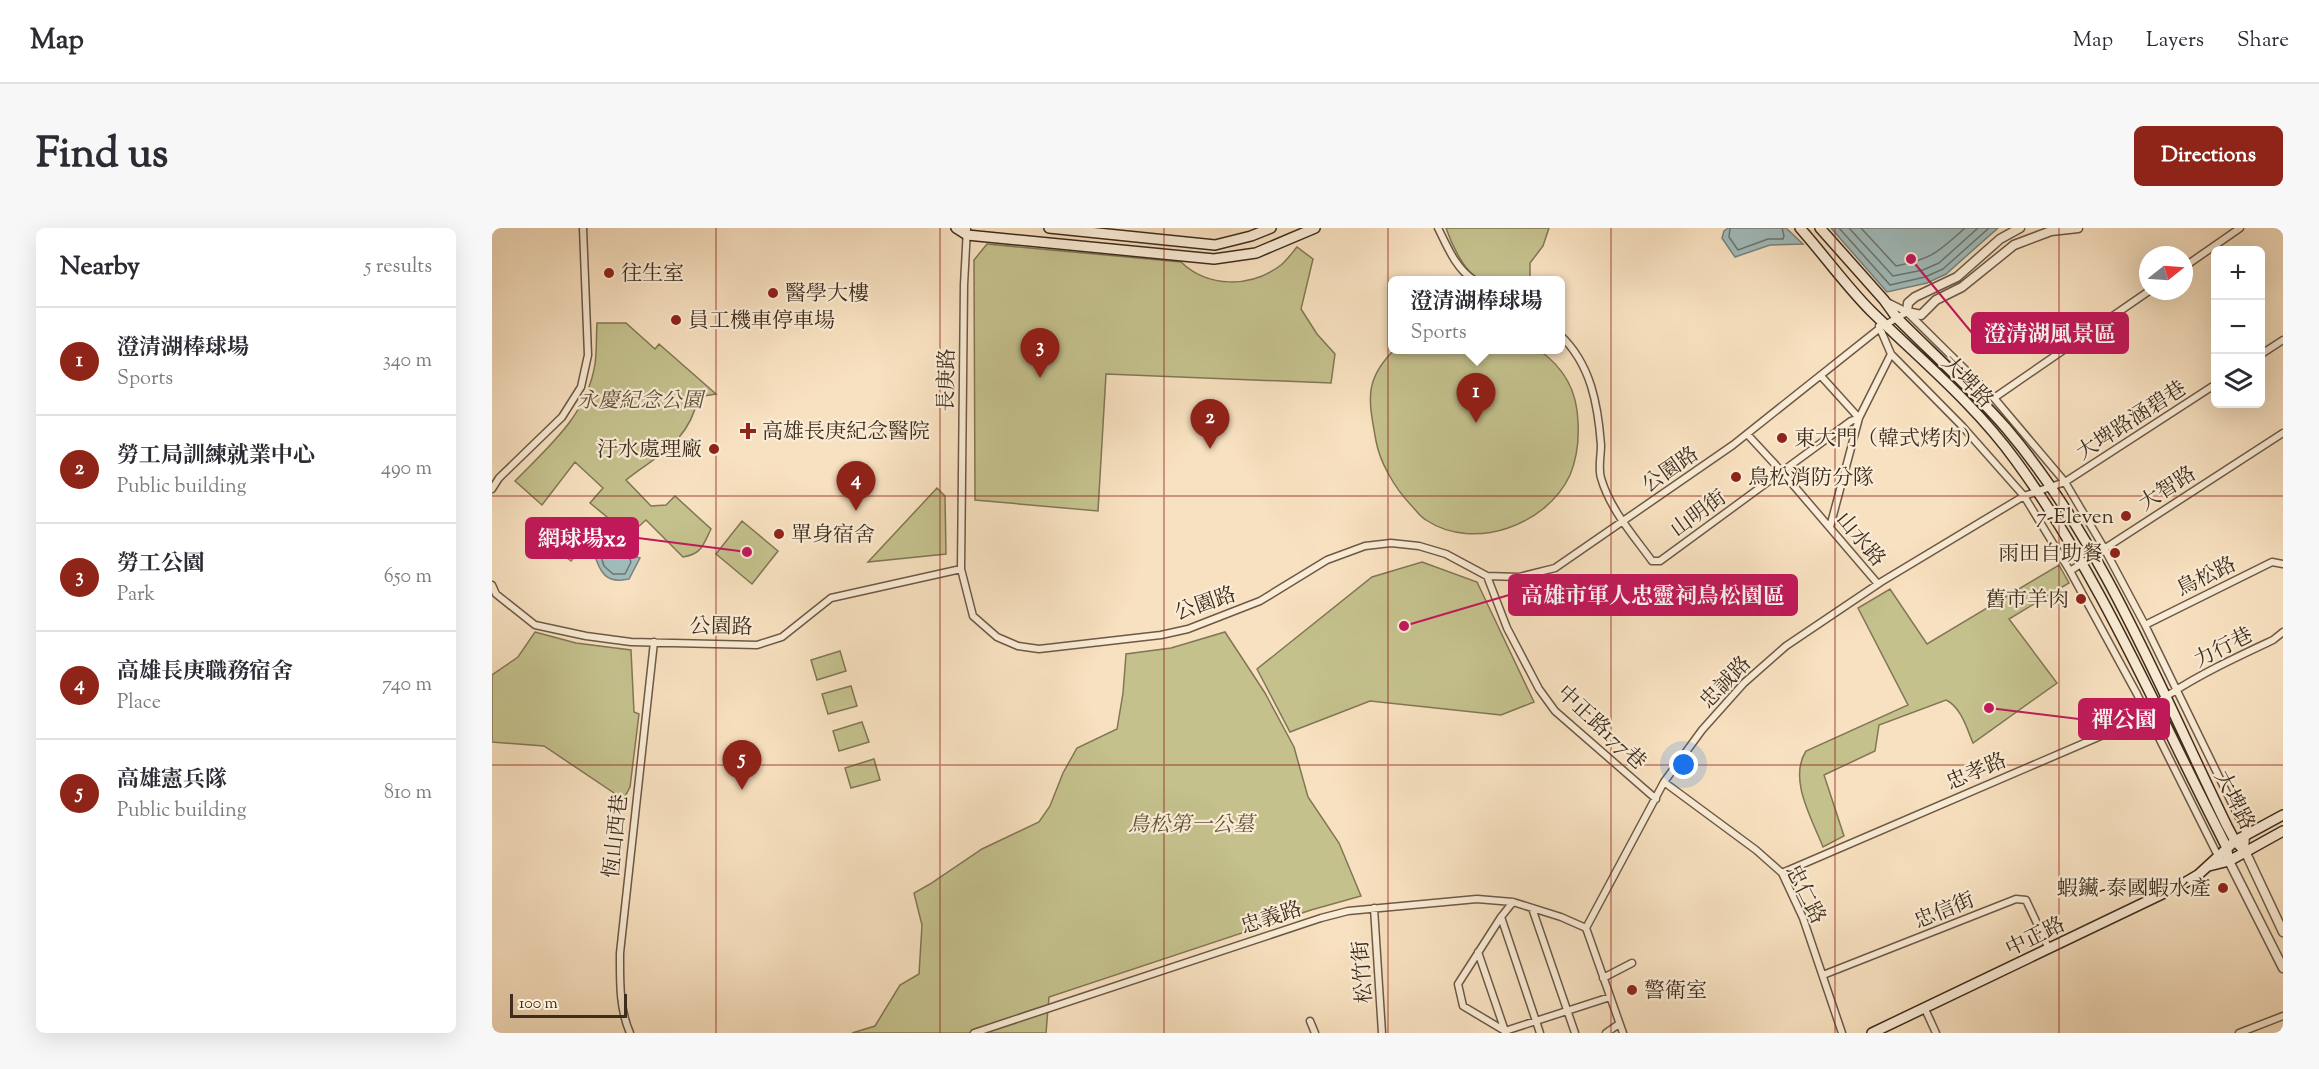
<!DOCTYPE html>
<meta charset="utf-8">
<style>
:root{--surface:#fff;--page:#f7f7f7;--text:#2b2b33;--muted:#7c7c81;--line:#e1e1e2;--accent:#8f2418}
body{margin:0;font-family:"Sorts Mill Goudy","Noto Serif TC",serif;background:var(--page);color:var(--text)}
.controls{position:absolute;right:18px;top:18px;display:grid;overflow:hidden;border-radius:9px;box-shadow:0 6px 24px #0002}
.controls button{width:54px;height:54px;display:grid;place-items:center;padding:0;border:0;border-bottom:2px solid var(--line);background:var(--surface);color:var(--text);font:30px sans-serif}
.compass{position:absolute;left:1647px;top:18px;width:54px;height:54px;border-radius:50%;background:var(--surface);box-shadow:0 6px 24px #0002;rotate:73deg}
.scale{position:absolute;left:18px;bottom:15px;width:117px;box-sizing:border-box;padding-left:6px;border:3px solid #3e2c1d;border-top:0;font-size:16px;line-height:21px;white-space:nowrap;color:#3e2c1d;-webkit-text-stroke:4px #faecd6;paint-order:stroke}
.you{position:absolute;left:1192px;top:537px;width:21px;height:21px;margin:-15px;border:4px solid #fff;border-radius:50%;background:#1a73e8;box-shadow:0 0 0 9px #1a73e833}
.badge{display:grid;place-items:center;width:39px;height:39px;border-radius:50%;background:var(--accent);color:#fff;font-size:20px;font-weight:700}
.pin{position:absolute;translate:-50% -50px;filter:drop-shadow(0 2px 3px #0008)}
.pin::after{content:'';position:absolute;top:32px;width:21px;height:18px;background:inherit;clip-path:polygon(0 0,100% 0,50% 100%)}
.popup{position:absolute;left:896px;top:48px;width:177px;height:78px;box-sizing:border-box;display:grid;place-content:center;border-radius:9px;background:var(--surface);filter:drop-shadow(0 2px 4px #0005);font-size:20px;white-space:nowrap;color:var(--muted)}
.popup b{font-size:22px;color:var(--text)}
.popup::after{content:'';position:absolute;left:50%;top:100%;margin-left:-12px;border:12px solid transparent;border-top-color:var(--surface)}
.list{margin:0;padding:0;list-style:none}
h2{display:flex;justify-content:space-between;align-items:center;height:78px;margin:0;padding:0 24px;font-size:26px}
h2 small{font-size:20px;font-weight:400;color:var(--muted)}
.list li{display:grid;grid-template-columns:39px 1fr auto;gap:18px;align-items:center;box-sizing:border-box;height:108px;padding:0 24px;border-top:2px solid var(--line)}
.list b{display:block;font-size:22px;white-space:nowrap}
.list p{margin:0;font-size:20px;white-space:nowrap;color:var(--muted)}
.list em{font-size:20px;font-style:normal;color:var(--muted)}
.icon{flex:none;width:33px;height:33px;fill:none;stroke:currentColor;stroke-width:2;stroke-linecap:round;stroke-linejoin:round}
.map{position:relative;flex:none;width:1791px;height:805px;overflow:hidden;border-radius:9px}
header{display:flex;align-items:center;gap:36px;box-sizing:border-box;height:84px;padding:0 30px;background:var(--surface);border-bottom:2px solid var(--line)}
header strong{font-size:28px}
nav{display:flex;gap:33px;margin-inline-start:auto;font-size:21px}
.intro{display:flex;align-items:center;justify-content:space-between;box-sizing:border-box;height:144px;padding:0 36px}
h1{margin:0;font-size:42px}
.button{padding:15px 27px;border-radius:9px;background:var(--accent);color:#fff;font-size:21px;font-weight:700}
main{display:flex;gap:36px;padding:0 36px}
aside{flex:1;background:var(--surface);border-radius:9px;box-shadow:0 6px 24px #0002}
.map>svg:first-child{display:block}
.green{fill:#c4c18d;stroke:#817655;stroke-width:1.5}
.water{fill:#a0bbbb;stroke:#79827c;stroke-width:1.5}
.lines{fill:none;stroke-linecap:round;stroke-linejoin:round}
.shore{stroke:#6f746c;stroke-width:1.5}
.minor-casing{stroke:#6c5946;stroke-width:9}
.tertiary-casing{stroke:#6c5946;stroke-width:11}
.secondary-casing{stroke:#3e2c1d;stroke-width:12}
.minor{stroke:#faecd6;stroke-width:6}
.tertiary{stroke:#faecd6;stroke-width:8}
.secondary{stroke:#faecd6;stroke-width:9}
.grid{fill:none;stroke:#8f2418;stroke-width:1.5;stroke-opacity:0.55}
.poi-dot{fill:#8f2418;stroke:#faecd6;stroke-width:2}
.labels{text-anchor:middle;stroke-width:4.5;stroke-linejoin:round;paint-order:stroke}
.poi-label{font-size:21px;fill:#3e2c1d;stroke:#faecd6;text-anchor:start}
.street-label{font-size:21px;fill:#3e2c1d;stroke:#faecd6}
.park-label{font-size:21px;font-style:italic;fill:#605139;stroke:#faecd6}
.leader{fill:none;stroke:#c2185b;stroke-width:2}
.callout-dot{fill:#c2185b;stroke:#faecd6;stroke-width:2}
.callout{fill:#c2185b;stroke:#c2185b;stroke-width:2}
.callout-label{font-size:22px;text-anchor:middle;font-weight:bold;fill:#fff}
</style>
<header>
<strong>Map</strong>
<nav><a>Map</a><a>Layers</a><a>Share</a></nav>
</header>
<div class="intro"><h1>Find us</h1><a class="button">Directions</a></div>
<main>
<aside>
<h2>Nearby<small>5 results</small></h2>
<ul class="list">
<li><span class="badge">1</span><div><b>澄清湖棒球場</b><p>Sports</p></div><em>340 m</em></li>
<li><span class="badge">2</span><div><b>勞工局訓練就業中心</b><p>Public building</p></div><em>490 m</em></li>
<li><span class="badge">3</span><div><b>勞工公園</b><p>Park</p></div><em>650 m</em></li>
<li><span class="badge">4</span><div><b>高雄長庚職務宿舍</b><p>Place</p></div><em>740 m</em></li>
<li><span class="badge">5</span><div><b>高雄憲兵隊</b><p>Public building</p></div><em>810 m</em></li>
</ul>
</aside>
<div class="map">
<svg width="1791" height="805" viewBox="0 0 1791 805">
<rect width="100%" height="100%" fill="#f8e1c0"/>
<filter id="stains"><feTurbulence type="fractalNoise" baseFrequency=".00333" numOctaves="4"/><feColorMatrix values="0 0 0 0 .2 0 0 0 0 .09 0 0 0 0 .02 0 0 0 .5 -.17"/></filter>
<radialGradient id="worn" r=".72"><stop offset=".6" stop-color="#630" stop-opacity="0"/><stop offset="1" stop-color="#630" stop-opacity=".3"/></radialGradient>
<path class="green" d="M954,0H1057L1051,18L1038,35V52C1023,52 1005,56 991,52C974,49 959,15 954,0Z
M495,16L689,34C716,60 759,60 789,37C795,32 800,25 805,19L821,31L809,81L825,106L843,126L839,155L614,146L606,283L483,272L482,32Z
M105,95H134L163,121L167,116L224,166L206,169C198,213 166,227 134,252L159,278L174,277L183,268L219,301C211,317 210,326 191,329L154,292L137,307L98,275L111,260L83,234L50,277L23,253C57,218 95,187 103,136C105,123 104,108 105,95Z
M902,122H1047C1072,140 1085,162 1086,194C1087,211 1085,230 1078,247C1055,297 982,324 934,292C928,289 923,281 918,276C903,260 888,235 884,213C877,173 871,153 902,122Z
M445,260L453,268L454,326L376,334Z
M250,293L286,323L260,356L224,326Z
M930,334L985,354L1042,474L1009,487L878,473L798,504L765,441L880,349Z
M1567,337L1577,355L1517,391L1565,455L1481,515C1475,501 1469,479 1454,472L1387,497L1383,523L1332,547L1352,608L1331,619C1320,591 1296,551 1314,523L1416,477L1366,380L1398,361L1435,416Z
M43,404L84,415L139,422L142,484L147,486L138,559L129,576L122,565L52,518L0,514V447L26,429Z
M733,404L773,465L802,519L816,569L847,615L869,668L819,682L557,769L554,805H360L383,798L408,757L427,746L430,697L422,665L438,656L490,621L547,594L558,578L571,545L585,520L625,501L631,465L634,426L679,420Z
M348,423L354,443L325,452L319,432Z
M359,458L365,478L336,486L330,466Z
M370,494L377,514L347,523L341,503Z
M382,531L388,552L359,560L353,540Z"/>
<path class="water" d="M1236,0H1294L1311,16L1278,17L1243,29L1230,10L1232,3Z
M1339,0H1506L1454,46L1435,55L1395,64Z
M69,301L91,319L79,333L57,316Z
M115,306L140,316V323L142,328L148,330L137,351C114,356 108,345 102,325L109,311Z"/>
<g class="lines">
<path class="shore" d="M1238,0L1237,9L1246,22L1276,11H1291L1292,8L1290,0
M1347,0L1398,57L1433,49L1451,41L1497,0
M1357,0L1401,48L1431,42L1447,35L1486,0
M1369,0L1404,38C1440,31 1446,24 1473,0
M116,313L133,320L139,334L133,346H121L112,338L108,325Z"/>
<defs>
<path id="minor" d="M475,0L472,57L469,341L481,388L505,409L526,418L547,421L669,407L696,401L768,373L835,332L873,318L899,315L927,318L954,326L995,348L1027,349L1063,340L1241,217L1388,100L1415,84
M946,0C955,18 964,41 982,52
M1692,39L1748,0
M1395,74L1415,84L1502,170L1573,254L1612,320L1653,397L1748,592L1754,606L1753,623
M1387,98L1399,126L1470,198L1532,268L1578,343L1645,466L1726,628L1728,629
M1068,107C1099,136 1106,177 1109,217C1109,228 1106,240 1109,250C1118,281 1141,307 1160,333H1168L1359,193L1367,190
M1768,127L1791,112
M1329,148L1367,190
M1502,170L1657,63
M1255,206L1291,245L1386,356
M0,261L7,250L70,189L89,159L96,127L91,0
M1338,299L1367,190L1399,126
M1578,343L1791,205
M995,348L1015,400L1047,461L1063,483L1164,571
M0,357L4,366L43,397L94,408L139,414L265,417L290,409L339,370L469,341
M1653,397L1780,334L1791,336
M1172,554L1264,622L1290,645L1311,690L1350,805
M1290,645L1646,492C1659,486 1665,473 1678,466C1710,445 1747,428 1781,412L1791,404
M1021,674L1009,689L966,756L971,778L1013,803L1118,769
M882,680L890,805
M1040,680L1083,805
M1009,689L1048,805
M986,724L1013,803
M1331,747L1524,671L1534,672L1557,721
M1111,750L1140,735
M1433,781L1444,805
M818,793L823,805
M138,805C127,780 128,753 128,725L162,414
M482,805L829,690L856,683L985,671L1021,674L1069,689L1094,700
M1114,805L1127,796
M1131,805L1094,700L1172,554L1210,502L1252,455L1294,418L1389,354L1532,268L1573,254L1724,156
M1747,805L1791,788"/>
<path id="tertiary" d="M1528,0L1508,11L1465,49L1423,69L1416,75L1415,84L1429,87L1444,72L1470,59L1522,17L1559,3L1586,0
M1753,623L1791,704
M1737,633L1791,740"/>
<path id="secondary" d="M464,0L475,7L722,31L764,25L823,0
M557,0L723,17L759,8L779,0
M1308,0C1332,27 1354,58 1379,83C1428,131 1483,176 1524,233C1606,345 1663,479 1726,602L1734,618L1737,633
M1328,0L1392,72L1405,90C1441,126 1481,162 1514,200C1611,314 1670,465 1735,598L1743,613L1753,623
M1717,638L1737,633L1791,603
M1380,805L1689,657L1706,647L1743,613L1791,587"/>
</defs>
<use href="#minor" class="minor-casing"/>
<use href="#tertiary" class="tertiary-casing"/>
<use href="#secondary" class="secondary-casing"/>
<use href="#minor" class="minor"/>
<use href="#tertiary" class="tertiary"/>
<use href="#secondary" class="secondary"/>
</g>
<path class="grid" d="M224,0V805M448,0V805M672,0V805M896,0V805M1119,0V805M1343,0V805M1567,0V805M0,268H1791M0,537H1791"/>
<g class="poi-dot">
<circle cx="117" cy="45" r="6"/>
<circle cx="281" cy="65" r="6"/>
<circle cx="184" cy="92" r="6"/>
<path d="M253 194h6v6h6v6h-6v6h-6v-6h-6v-6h6z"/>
<circle cx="1290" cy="210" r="6"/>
<circle cx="222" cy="221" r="6"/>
<circle cx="1244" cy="249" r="6"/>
<circle cx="1634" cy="288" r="6"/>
<circle cx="287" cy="306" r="6"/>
<circle cx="1623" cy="325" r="6"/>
<circle cx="1589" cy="371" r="6"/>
<circle cx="1731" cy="660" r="6"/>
<circle cx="1140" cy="762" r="6"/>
</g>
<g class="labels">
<g class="poi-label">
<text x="129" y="52">往生室</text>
<text x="293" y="72">醫學大樓</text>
<text x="196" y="99">員工機車停車場</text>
<text x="270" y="210">高雄長庚紀念醫院</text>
<text x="1302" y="217">東大門（韓式烤肉）</text>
<text x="210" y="228" text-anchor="end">汙水處理廠</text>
<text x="1256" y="256">鳥松消防分隊</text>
<text x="1622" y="295" text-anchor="end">7-Eleven</text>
<text x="299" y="313">單身宿舍</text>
<text x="1611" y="332" text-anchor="end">雨田自助餐</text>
<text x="1577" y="378" text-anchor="end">舊市羊肉</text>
<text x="1719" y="667" text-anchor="end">蝦鑶-泰國蝦水產</text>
<text x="1152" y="769">警衛室</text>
</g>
<g class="street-label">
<text transform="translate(454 152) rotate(-89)" y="7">長庚路</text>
<text transform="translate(1476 153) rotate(46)" y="7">大埤路</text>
<text transform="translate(1639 192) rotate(-33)" y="7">大埤路涵碧巷</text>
<text transform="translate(1178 241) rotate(-35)" y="7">公園路</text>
<text transform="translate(1675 260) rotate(-33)" y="7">大智路</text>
<text transform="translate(1206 285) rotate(-36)" y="7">山明街</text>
<text transform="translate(1369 311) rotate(50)" y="7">山水路</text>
<text transform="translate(1714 348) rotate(-26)" y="7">鳥松路</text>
<text transform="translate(713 375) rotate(-19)" y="7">公園路</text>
<text transform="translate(229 398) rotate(1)" y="7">公園路</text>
<text transform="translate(1731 419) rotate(-27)" y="7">力行巷</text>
<text transform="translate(1233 454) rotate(-46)" y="7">忠誠路</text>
<text transform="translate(1110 499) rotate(43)" y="7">中正路177巷</text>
<text transform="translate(1484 543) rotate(-23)" y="7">忠孝路</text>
<text transform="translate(1743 572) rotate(63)" y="7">大埤路</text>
<text transform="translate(123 608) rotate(-84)" y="7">恆山西巷</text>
<text transform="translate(1314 666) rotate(63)" y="7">忠仁路</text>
<text transform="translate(1452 682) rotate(-22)" y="7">忠信街</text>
<text transform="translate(779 689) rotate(-18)" y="7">忠義路</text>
<text transform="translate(1543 708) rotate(-26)" y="7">中正路</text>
<text transform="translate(870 744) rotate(-94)" y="7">松竹街</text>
</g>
<g class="park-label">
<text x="148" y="179">永慶紀念公園</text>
<text x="699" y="603">鳥松第一公墓</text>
</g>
</g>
<path class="leader" d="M1419 31L1480 105M255 324L146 310M912 398L1017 367M1497 480L1587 491"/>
<g class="callout-dot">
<circle cx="1419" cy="31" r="6"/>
<circle cx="255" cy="324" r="6"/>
<circle cx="912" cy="398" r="6"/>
<circle cx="1497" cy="480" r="6"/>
</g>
<g class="callout">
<rect x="1480" y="85" width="156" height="40" rx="6"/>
<rect x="34" y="290" width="112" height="40" rx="6"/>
<rect x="1017" y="347" width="288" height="40" rx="6"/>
<rect x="1587" y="471" width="90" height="40" rx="6"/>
</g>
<g class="callout-label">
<text x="1558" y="113">澄清湖風景區</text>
<text x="90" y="318">網球場x2</text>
<text x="1161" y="375">高雄市軍人忠靈祠鳥松園區</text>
<text x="1632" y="499">禪公園</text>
</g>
<rect width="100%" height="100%" filter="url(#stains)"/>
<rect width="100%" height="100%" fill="url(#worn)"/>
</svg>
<div class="controls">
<button>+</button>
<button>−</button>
<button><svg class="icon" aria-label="layers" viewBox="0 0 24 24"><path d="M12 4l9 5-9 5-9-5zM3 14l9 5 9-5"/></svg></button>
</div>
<svg class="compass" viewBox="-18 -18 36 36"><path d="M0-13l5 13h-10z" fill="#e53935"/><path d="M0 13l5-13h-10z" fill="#7c7c81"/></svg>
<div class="scale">100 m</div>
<div class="you"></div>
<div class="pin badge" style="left:984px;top:195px">1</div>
<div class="popup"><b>澄清湖棒球場</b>Sports</div>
<div class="pin badge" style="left:718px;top:221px">2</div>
<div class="pin badge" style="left:548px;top:150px">3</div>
<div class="pin badge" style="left:364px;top:283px">4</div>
<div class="pin badge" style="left:250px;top:562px">5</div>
</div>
</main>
